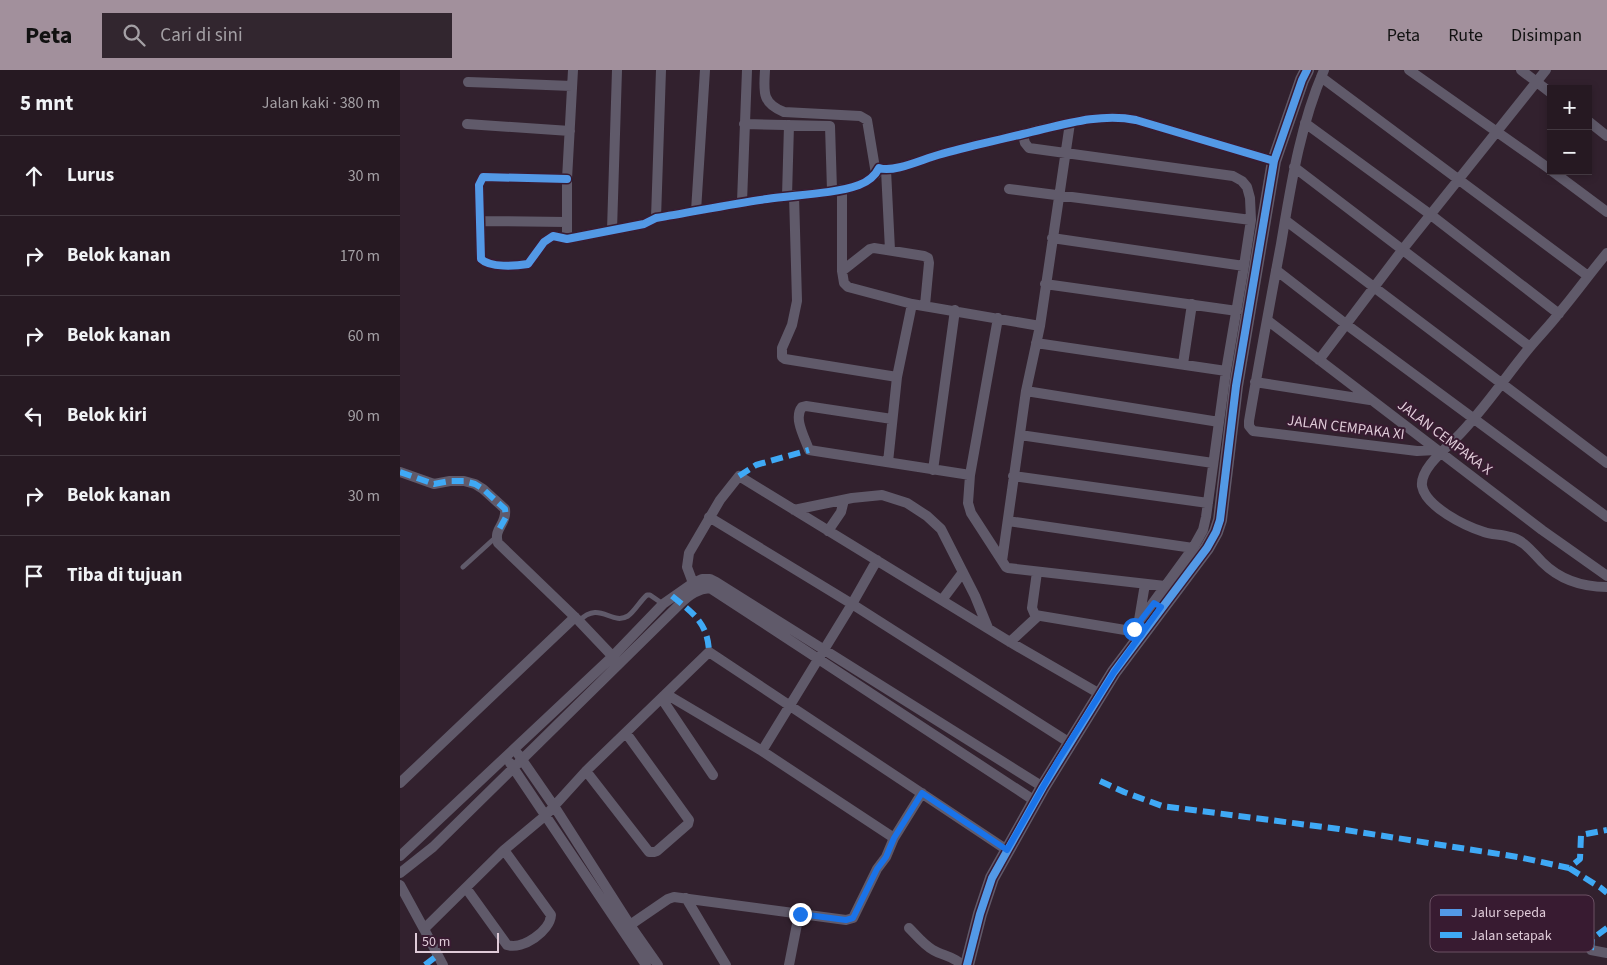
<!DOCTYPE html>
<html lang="id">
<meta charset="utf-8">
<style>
:root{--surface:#261922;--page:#32262f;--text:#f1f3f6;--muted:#a4a0a5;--line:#423840;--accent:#a2909c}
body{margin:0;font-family:"Source Sans 3",sans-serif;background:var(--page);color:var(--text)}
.controls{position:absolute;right:15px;top:15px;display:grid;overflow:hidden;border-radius:0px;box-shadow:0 2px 8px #0003}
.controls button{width:45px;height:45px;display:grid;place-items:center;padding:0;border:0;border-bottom:1px solid var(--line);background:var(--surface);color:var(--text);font:25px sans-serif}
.scale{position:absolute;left:15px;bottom:12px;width:84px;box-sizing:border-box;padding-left:5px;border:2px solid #dfcbd8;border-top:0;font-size:14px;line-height:18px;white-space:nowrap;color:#dfcbd8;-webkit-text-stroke:4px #381b31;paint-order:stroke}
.stop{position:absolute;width:15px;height:15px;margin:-11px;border:4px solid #1a73e8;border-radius:50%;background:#fff}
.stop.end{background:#1a73e8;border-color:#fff;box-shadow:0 1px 5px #0008}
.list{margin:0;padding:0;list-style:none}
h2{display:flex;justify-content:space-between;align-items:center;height:65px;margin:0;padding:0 20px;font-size:21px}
h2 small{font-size:16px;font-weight:400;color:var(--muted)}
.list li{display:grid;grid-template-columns:32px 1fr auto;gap:15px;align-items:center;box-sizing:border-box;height:80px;padding:0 20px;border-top:1px solid var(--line)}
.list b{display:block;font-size:19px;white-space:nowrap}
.list em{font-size:16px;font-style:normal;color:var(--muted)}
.icon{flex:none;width:28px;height:28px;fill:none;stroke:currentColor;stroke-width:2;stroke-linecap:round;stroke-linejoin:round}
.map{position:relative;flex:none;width:1207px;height:895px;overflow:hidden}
header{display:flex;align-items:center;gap:30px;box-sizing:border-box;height:70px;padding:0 25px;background:var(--accent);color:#111}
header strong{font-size:24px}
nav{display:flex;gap:28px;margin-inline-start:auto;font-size:18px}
.search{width:350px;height:45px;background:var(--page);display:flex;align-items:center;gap:12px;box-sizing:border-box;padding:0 18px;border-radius:0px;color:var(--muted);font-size:19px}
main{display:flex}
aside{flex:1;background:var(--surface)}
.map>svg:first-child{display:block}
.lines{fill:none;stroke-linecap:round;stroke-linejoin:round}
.service{stroke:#605a6a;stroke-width:5}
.minor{stroke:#605a6a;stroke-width:10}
.tertiary{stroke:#605a6a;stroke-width:14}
.quiet{stroke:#3fa9f5;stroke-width:6;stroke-dasharray:12 6;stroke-linecap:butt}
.cycleway-casing{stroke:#381b31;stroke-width:11}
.cycleway{stroke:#5399e6;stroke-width:8}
.route{stroke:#1a73e8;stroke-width:6}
.labels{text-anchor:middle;stroke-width:4;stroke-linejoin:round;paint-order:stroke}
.street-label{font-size:15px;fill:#dfcbd8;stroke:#381b31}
.key{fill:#381b31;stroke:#6a5063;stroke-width:1}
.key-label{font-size:14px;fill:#dfcbd8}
</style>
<header>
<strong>Peta</strong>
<div class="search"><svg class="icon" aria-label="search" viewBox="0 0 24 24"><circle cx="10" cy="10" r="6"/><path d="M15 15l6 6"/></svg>Cari di sini</div>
<nav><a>Peta</a><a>Rute</a><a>Disimpan</a></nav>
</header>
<main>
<aside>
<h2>5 mnt<small>Jalan kaki · 380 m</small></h2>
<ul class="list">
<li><svg class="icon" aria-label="ahead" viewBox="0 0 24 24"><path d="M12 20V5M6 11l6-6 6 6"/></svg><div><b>Lurus</b></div><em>30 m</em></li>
<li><svg class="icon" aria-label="right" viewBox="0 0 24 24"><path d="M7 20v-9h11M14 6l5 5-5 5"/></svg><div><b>Belok kanan</b></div><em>170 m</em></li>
<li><svg class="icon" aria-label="right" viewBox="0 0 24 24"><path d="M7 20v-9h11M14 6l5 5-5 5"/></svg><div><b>Belok kanan</b></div><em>60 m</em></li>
<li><svg class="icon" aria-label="left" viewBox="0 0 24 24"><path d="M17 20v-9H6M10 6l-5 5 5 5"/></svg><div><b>Belok kiri</b></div><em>90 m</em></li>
<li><svg class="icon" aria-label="right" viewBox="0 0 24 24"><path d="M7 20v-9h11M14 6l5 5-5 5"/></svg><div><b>Belok kanan</b></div><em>30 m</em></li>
<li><svg class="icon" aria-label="arrive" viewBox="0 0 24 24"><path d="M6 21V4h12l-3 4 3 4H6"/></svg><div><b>Tiba di tujuan</b></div></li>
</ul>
</aside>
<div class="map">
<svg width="1207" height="895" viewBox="0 0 1207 895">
<rect width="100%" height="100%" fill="#32212e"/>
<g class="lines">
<path class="service" d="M63,497L96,467
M179,551C200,530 211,556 228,546C235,541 240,531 247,525H250L263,534"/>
<path class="minor" d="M365,0C364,21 361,33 384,42L460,46L467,50L476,104
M924,0C900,55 891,115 881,174C870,233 859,292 849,351V356L853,361L1017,381L1036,380
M1009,0L1151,100
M1121,0L1151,23
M921,7L1188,206
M68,12L172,16
M1188,51L1207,66
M905,53L1031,145L1159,244
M67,54L170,61
M344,54L430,56L432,120
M623,65L625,73L629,78L833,106L842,111L847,117L850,128L851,150L844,196L826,301L806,447L803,460L793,478L734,559L725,560L635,545L632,538L637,502
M894,97L1130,277
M486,100L490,180
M1152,101L1207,142
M167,109L83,107L79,115L81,189C90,198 116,196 128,194L144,172L153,166L167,169L244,154L256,148C293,142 330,134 367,129C394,125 434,124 459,115C467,112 475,106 479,98C494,103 523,89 538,85C566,77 595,71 623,64C659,56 699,42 736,50L874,91
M442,119V201
M609,119L851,150
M394,125L397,231L392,255L382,278V287L385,289L497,307
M387,126L389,55
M342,132L347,0
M296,141L305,0
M256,148L261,0
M885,150L1207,393
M80,151L166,152
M212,160L217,0
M652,168L844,196
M167,169V109L173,0
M1207,183C1191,202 1176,223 1160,242C1151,254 1140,265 1130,277C1105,307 1084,340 1056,368C1045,379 1020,399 1022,416C1026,437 1065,456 1084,462C1092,465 1101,464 1110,467C1124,470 1132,482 1142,492C1160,510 1182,517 1207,517
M876,200L947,255L1207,447
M645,214L837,241
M512,234L448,217L444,213L442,201L470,179L474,178L524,186L528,188L529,193L525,235
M867,250L1142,460L1207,506
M636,273L826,301
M919,290L1003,179L1146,0
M783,294L792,234
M855,312L970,330
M626,321L819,352
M492,349L406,336L402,337C393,348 405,368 409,380L570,405L568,433L571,443L606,497L608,498L765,516
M620,365L813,393
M488,392L497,307L512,234L640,256
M533,400L555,240
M0,402L34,414L50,411H64L75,414L83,419L105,439C107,455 93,458 98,473L179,551L217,591
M570,405L598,248
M613,406L808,433
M394,440L452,428L482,425L507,433L527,446L541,459L575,526L588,558
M309,447L452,534L670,673
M608,451L793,478
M428,461L441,442L444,430
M602,491L626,321L640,256L670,53
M293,513L287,497L289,483L320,430L339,406L610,572L700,624
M542,530L563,502
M739,550L745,514
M610,572L638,546
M266,624L362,681L494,768
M262,629L313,705
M362,681L452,534L477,490
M118,684L154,736L230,855L258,895
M110,693L246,895
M186,701L249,782H254L257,781L288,754L289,750L286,746L226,663
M0,713L175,547
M0,786L212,587L263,534L293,513L302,509H310L316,512L643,717
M0,803L33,777L281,533C290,524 298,519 310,518L635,731
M0,815L24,859L104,780L146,745L186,701L309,582L607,780
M66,818L107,875C123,880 150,861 151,845L104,780
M286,828L326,895
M230,855L268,829L274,827L446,850L453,848L477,799L486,787L494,768L522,723
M509,858C517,866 524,875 533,880C543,886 554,886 562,895
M24,859L43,895
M1191,880L1207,883
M389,895L399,844"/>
<path class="tertiary" d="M567,895L580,844L592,808L643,717L714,602L807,478L816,462L820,450L836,316L874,91L902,10L907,0"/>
<path class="quiet" d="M0,402L34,414L50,411H64L75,414L83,419L105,439L106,447L97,463
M339,406L356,395L409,380
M272,526C293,543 308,553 309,582
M700,711L724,722L762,736L939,759L1118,787L1169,798L1180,789L1181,765L1207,760
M1169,798L1201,818L1207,823
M1191,880L1192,869L1207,858
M25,895L38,885"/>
<defs>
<path id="cycleway" d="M167,109L83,107L79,115L81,189C90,198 116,196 128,194L144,172L153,166L167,169L244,154L256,148C293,142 330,134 367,129C394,125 434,124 459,115C467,112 475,106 479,98C494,103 523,89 538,85C566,77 595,71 623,64C659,56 699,42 736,50L874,91
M567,895L580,844L592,808L643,717L714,602L807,478L816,462L820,450L836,316L874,91L902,10L907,0"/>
</defs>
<use href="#cycleway" class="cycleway-casing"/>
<use href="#cycleway" class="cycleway"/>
</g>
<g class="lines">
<path class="route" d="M400,844L446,850L453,848L477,799L486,787L494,768L522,723L607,780L659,689L714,602L761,537L754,533L734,559"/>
</g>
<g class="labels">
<g class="street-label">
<text transform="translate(946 357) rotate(7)" y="5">JALAN CEMPAKA XI</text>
<text transform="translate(1045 367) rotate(37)" y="5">JALAN CEMPAKA X</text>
</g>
</g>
<rect x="1030" y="825" width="164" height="57" rx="8" class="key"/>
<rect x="1040" y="839" width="22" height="7" fill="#5399e6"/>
<rect x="1040" y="862" width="22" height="6" fill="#3fa9f5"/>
<g class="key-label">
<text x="1071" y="847">Jalur sepeda</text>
<text x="1071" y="870">Jalan setapak</text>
</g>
</svg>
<div class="controls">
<button>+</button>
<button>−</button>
</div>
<div class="scale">50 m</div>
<div class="stop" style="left:734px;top:559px"></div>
<div class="stop end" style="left:400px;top:844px"></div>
</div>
</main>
